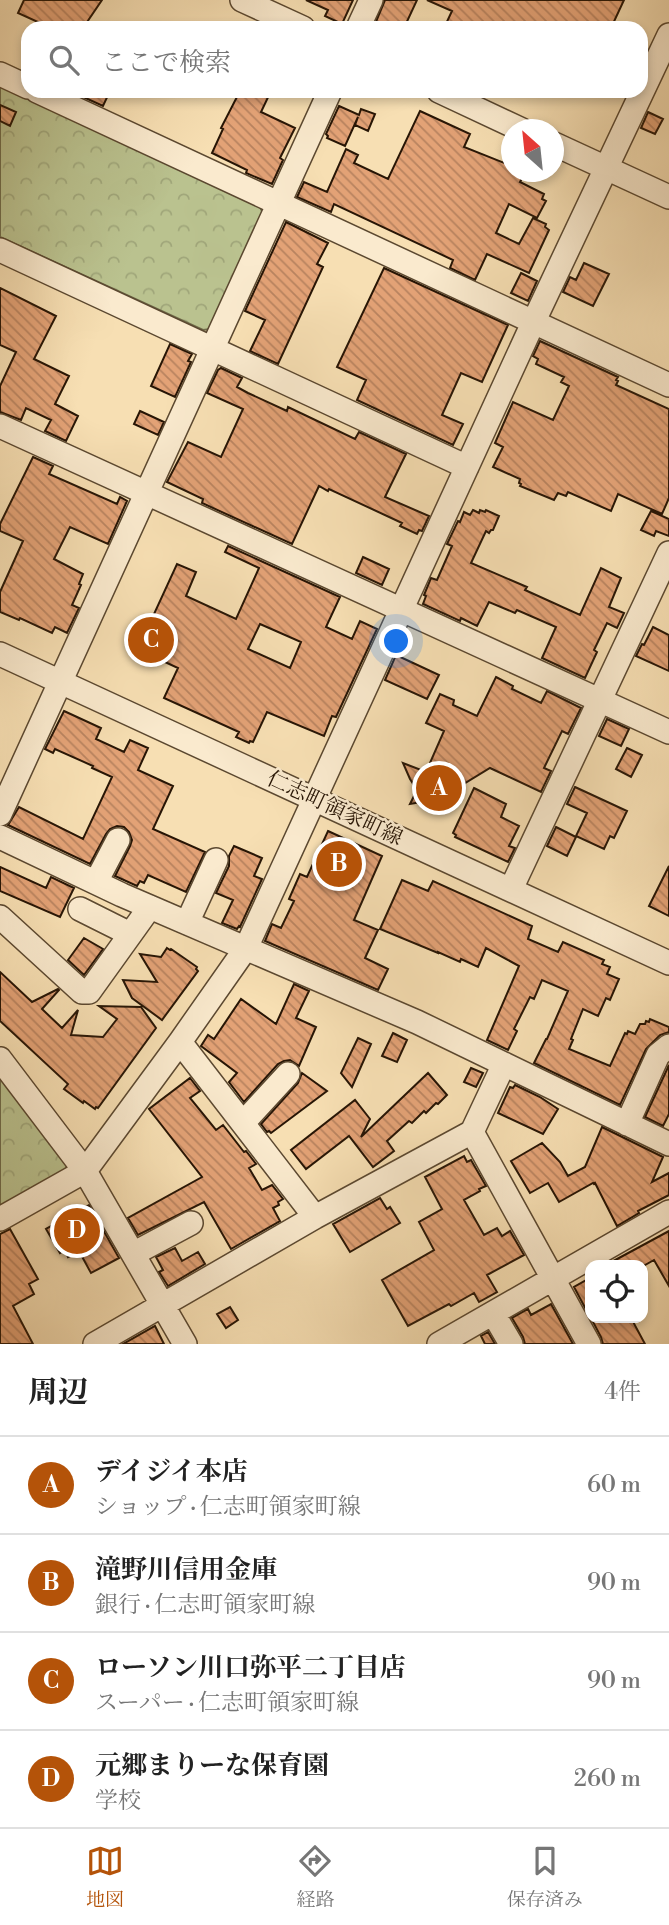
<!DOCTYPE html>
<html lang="ja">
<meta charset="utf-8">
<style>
:root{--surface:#fff;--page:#f2f2f2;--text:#222;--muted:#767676;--line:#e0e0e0;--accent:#b45309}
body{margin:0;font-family:"Libre Bodoni","Noto Serif JP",serif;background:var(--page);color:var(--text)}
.controls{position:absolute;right:21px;bottom:21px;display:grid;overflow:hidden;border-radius:14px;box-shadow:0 4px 10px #0003}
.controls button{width:63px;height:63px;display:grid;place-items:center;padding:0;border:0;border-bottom:2px solid var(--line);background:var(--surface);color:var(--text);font:35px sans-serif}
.compass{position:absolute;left:501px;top:119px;width:63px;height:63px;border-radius:50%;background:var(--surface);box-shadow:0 4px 10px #0003;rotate:333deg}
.you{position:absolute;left:397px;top:642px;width:24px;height:24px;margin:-18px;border:5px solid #fff;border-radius:50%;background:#1a73e8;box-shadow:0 0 0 10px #1a73e833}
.badge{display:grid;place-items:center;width:46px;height:46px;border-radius:50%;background:var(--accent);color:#fff;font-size:23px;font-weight:700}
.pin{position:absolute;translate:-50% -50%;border:4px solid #fff;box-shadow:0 2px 7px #0006}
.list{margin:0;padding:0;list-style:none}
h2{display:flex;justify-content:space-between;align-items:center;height:91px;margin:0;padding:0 28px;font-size:30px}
h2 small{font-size:23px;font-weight:400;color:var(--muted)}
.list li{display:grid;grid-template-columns:46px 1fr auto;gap:21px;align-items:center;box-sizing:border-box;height:98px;padding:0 28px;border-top:2px solid var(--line)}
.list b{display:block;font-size:26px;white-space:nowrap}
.list p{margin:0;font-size:23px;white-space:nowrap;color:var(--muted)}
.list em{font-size:23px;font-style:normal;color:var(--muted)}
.icon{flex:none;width:38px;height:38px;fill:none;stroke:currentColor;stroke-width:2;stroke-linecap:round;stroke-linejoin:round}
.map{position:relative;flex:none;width:669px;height:1344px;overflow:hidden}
.search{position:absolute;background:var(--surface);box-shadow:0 4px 10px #0003;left:21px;right:21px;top:21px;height:77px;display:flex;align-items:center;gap:18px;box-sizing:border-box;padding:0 24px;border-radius:21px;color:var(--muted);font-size:26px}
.sheet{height:483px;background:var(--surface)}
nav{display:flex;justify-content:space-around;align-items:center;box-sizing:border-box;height:98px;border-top:2px solid var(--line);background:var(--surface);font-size:19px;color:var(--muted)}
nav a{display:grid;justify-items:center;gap:4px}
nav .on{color:var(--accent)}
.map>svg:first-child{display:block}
.forest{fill:url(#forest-crowns);stroke:#706c4a;stroke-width:2}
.building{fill:url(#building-back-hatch);stroke:#271505;stroke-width:2;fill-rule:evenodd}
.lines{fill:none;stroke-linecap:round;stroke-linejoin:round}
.minor-casing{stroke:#5b4830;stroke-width:26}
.minor{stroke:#faeace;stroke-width:23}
.labels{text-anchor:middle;stroke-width:5;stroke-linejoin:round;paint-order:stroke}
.street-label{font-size:21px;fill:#271505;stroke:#faeace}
</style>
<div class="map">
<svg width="669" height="1344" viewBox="0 0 669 1344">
<defs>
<pattern id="forest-crowns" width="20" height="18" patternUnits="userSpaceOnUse" patternTransform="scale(1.75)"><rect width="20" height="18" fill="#bac28f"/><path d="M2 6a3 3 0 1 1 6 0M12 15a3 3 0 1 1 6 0" fill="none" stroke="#a0a67a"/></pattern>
<pattern id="building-back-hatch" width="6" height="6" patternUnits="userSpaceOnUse" patternTransform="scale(1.75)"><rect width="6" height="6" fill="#e3a276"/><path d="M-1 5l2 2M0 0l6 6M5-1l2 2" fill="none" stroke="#b8835f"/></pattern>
</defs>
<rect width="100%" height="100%" fill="#f7dfb3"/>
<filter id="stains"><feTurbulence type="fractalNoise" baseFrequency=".00286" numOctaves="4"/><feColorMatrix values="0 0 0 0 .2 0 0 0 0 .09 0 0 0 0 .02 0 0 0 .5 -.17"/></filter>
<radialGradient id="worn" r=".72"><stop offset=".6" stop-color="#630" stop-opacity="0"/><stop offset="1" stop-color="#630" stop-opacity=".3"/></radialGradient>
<path class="forest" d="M0,82L258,203L265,217L211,329L203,330L0,237Z
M0,1072L69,1158L65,1171L0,1207Z"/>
<path class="building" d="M24,0H102L83,28H51L18,13Z
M306,0H353L342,24L325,16L328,10Z
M385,0H417L404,28H383L375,24Z
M427,0H624L611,28H444L452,11Z
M70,91H110L103,106Z
M240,91H271L261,112L295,128L280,158L283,160L272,184L246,173L247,170L212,153L223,129L221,128Z
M0,105L16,112L10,126L0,121Z
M339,106L359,115L361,109L375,114L368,131L355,125L358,117L345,146L327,138L328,136L326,134Z
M420,111L470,134L464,147L512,166V172H525L520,182L544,194L542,199L546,201L537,218L509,204L496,233L519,244L533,218L546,224L545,227L549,230L529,273L487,254L475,280L450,268L453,260L334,204L331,212L297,197L304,182L327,192L346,149L358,155L354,163L388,179Z
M648,112L663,119L655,134L641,128Z
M286,222L328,243L317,264L323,267L278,364L250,351L265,320L245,311Z
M584,263L609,274L593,306L563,292L570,277L576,280Z
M384,268L508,325L482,382L461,373L442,415L463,424L453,445L357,400L366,380L337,367Z
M521,273L537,281L528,301L511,293Z
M0,288L56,316L34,359L69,376L55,404L78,416L66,441L45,431L51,420L26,408L21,420L0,412V386L16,352L0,345Z
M540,341L618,377L616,380L618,381L616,385L669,409V498L662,514L618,494L611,511L568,492L566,496L558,493L554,500L520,486L521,484L519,483L520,479L493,467L503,447L495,443L513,402L553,420L569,386L561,382L564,377L536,364L538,359L533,356Z
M170,344L192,354L188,361L191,362L175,397L151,386Z
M221,368L242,378L237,387L248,393L287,411L288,407L355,439L359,432L406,454L385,497L429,516L422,531L419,530L417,534L400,526L402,523L329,489L328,491L319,486L292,544L202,503L203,499L167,482L188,442L221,457L243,409L207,393L218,370Z
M140,411L164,422L158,435L134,424Z
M33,457L53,466L49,474L117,504L120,497L127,501L108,544L70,527L54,559L83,574L79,584L81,585L72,605L79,608L67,633L55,627L52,633L20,618L19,620L0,612V592L23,541L0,531V524Z
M473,510L479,513L480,510L485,512L486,510L499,516L493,530H491L489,533L486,531L471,563L527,587L525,590L580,615L601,568L621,578L609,607L624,613L617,628L607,623L594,650L597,652L585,678L542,658L556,627L517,610L515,613L489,602L477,626L461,618L460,621L423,604L426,596L424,595L431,578L437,580L452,546L447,544L458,521L460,522L464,512L470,515Z
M651,511L669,519V536L656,531L654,536L641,530Z
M228,546L340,597L326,627L352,639L360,621L377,629L336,717L332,716L324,736L267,712L253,742L250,741L249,743L236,737L239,732L164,698L178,668L126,644L137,619L149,625L177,564L196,572L186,596L236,619L259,568L225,552ZM260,624L301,642L290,668L248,649Z
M363,557L389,569L382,585L356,573Z
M653,627L669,635V671L636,656L642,644L644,645Z
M396,655L439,675L427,699L385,680Z
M496,677L513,686L512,689L541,703L547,691L581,708L568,734L562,731L544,768L551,771L541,792L490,768L439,799L410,804L417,790L410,779L403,763L426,772L444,731L426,723L440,694L454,700L453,705L477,716Z
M64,711L101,728L96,739L124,752L130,740L148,748L138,770L173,786L153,829L205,852L186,892L148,875L144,883L140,881L137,886L115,876L130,846L132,840L129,832L124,827L117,826L110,829L106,834L90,864L8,825L19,807L83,839L112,777L92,768L93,766L55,749L53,753L45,749Z
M607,719L629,729L621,746L599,736Z
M627,748L642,755L631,777L616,769Z
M575,787L627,811L614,838L610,836L604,849L576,836L587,813L567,804Z
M474,788L506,804L501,817L519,826L509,846L515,848L508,862L455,837L456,835L453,833Z
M556,827L576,837L567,856L547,846Z
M328,831L382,856L354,920L378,930L365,958L388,969L378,990L265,941L272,924L281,928L294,901L289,899L300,874L307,877Z
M234,846L262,858L254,876L262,879L240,927L239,926L237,929L222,923L233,900L216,893L229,866V856Z
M669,866V916L649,906Z
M0,867L46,888L51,877L74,888L60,917L0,891Z
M402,880L428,891L433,881L532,926L528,939L558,952L563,942L604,960L602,964L610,967L607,974L619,979L610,1000L606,998L598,1016L583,1009L571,1039L573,1040L569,1049L610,1066L625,1033L627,1034L628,1031L635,1034L640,1024H645L646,1021L649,1022L650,1019L669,1027V1032L660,1035L646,1049L620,1105L534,1063L546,1039H547L568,991L542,980L534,999L530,997L514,1029L517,1031L508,1050L487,1040L519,966L486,948L478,967L461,959L460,962L438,952V953L380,929Z
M84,938L103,949L84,975L68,960Z
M167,948L170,950L171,949L197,967L196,969L198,971L162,1020L132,998L123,980L157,982L140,954L161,957Z
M0,972L32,1002L58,989L59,990L42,1009L62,1028L78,1010L71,1035L103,1037L117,1019L99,1006L141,1007L156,1028L98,1108L96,1107L95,1109L84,1101L83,1103L64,1089L68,1084L0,1021Z
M294,984L309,991L296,1018L316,1027L299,1066L290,1060L284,1061L278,1064L244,1102L229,1082L237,1073L201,1046L208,1035L214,1039L241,999L276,1024Z
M393,1033L407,1040L397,1062L382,1056Z
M358,1038L371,1044L352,1087L341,1073Z
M669,1065V1114L663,1126L645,1117Z
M471,1068L483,1073L476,1087L464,1082Z
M302,1073L327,1091L271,1133L269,1131L267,1132L261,1124L298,1083Z
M428,1073L447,1095L438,1104L436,1103L426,1113L424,1111L412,1123L409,1121L387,1141L394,1151L373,1167L349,1136L306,1169L291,1150L355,1100L370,1119L361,1137Z
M190,1078L200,1091L190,1098L216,1130L223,1125L244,1152L246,1151L256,1164L249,1168L262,1190L272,1185L283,1199L278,1202L279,1205L273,1208L280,1221L231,1249L204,1202L138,1235L128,1218L202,1177L149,1109Z
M515,1085L540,1097L558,1109L543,1134L498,1113L510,1087L513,1088Z
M602,1127L663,1157L652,1182L669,1173V1195L638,1211L639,1213L617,1226L595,1183L594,1184L593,1183L559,1202L548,1183L530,1193L511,1161L542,1143L560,1162L568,1176L585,1167Z
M464,1156L467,1162L471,1160L486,1186L479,1189L480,1191L464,1200L484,1235L497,1228L502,1236L510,1231L524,1255L487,1275L497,1292L479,1302L474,1293L451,1306L449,1304L408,1326L382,1280L434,1250L419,1222L442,1209L425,1177Z
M380,1198L387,1209L390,1207L400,1223L350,1252L333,1224Z
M89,1205L119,1258L91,1273L79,1251L68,1257L65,1250L60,1253L46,1229Z
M10,1229L38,1279L29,1284L34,1294L13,1306L33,1344H0V1234Z
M669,1231V1286L654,1260L645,1265H606Z
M175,1248L182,1261L198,1252L205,1264L168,1286L159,1272L163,1270L156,1257Z
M590,1278V1317L574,1287Z
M551,1304L573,1344H525L523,1337L512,1318L528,1309L531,1315Z
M230,1307L238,1320L226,1328L217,1314Z
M591,1318H631L645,1344H603L601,1337Z
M155,1326L164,1344H123Z
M488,1332L495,1344H485L481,1336Z"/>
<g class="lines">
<defs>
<path id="minor" d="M242,0L303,28
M358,28L371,0
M0,74L28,87
M37,91L669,385
M439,91L522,130
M554,144L669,197
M0,250L467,467
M0,426L669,732
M0,654L669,963
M0,814L330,91
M0,837L122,895L417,1022L669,1144
M96,882L118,840
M511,889L669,553
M80,909L130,934
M0,917L82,992H89L150,907
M187,923L216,860
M180,1042L315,1217
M0,1059L85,1171L185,1344
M243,1123L288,1074
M627,1124L658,1055L669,1046
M472,1132L589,1344
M0,1219L85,1171L180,1042L246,948L533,323L669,35
M133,1254L191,1223
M493,1313L511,1344
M95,1344L315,1217L472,1132L504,1064
M439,1344L669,1212"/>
</defs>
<use href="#minor" class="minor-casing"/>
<use href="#minor" class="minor"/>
</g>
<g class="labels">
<g class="street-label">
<text transform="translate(335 808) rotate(25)" y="7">仁志町領家町線</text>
</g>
</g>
<rect width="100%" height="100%" filter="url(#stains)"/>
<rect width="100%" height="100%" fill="url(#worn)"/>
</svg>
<div class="controls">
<button><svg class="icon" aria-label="locate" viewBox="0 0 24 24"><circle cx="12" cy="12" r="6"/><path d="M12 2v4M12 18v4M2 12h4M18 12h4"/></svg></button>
</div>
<svg class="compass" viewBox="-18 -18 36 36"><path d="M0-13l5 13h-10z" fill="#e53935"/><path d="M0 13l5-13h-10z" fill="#767676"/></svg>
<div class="you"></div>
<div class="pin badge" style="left:439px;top:788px">A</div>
<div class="pin badge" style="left:339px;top:864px">B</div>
<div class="pin badge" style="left:151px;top:640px">C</div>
<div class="pin badge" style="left:77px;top:1231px">D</div>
<div class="search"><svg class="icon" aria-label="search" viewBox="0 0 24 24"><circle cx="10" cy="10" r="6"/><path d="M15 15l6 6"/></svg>ここで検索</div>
</div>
<section class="sheet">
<h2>周辺<small>4件</small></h2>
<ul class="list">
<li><span class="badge">A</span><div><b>デイジイ本店</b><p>ショップ · 仁志町領家町線</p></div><em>60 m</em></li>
<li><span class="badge">B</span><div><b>滝野川信用金庫</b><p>銀行 · 仁志町領家町線</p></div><em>90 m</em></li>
<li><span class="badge">C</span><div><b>ローソン川口弥平二丁目店</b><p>スーパー · 仁志町領家町線</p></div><em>90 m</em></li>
<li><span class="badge">D</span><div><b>元郷まりーな保育園</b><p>学校</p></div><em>260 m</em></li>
</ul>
</section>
<nav>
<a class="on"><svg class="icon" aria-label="map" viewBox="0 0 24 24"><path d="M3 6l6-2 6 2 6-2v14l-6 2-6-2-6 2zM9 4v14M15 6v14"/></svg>地図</a>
<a><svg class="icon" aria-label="directions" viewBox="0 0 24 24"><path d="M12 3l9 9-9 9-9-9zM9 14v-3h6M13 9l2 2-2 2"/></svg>経路</a>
<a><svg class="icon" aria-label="saved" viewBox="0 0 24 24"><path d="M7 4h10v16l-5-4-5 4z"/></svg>保存済み</a>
</nav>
